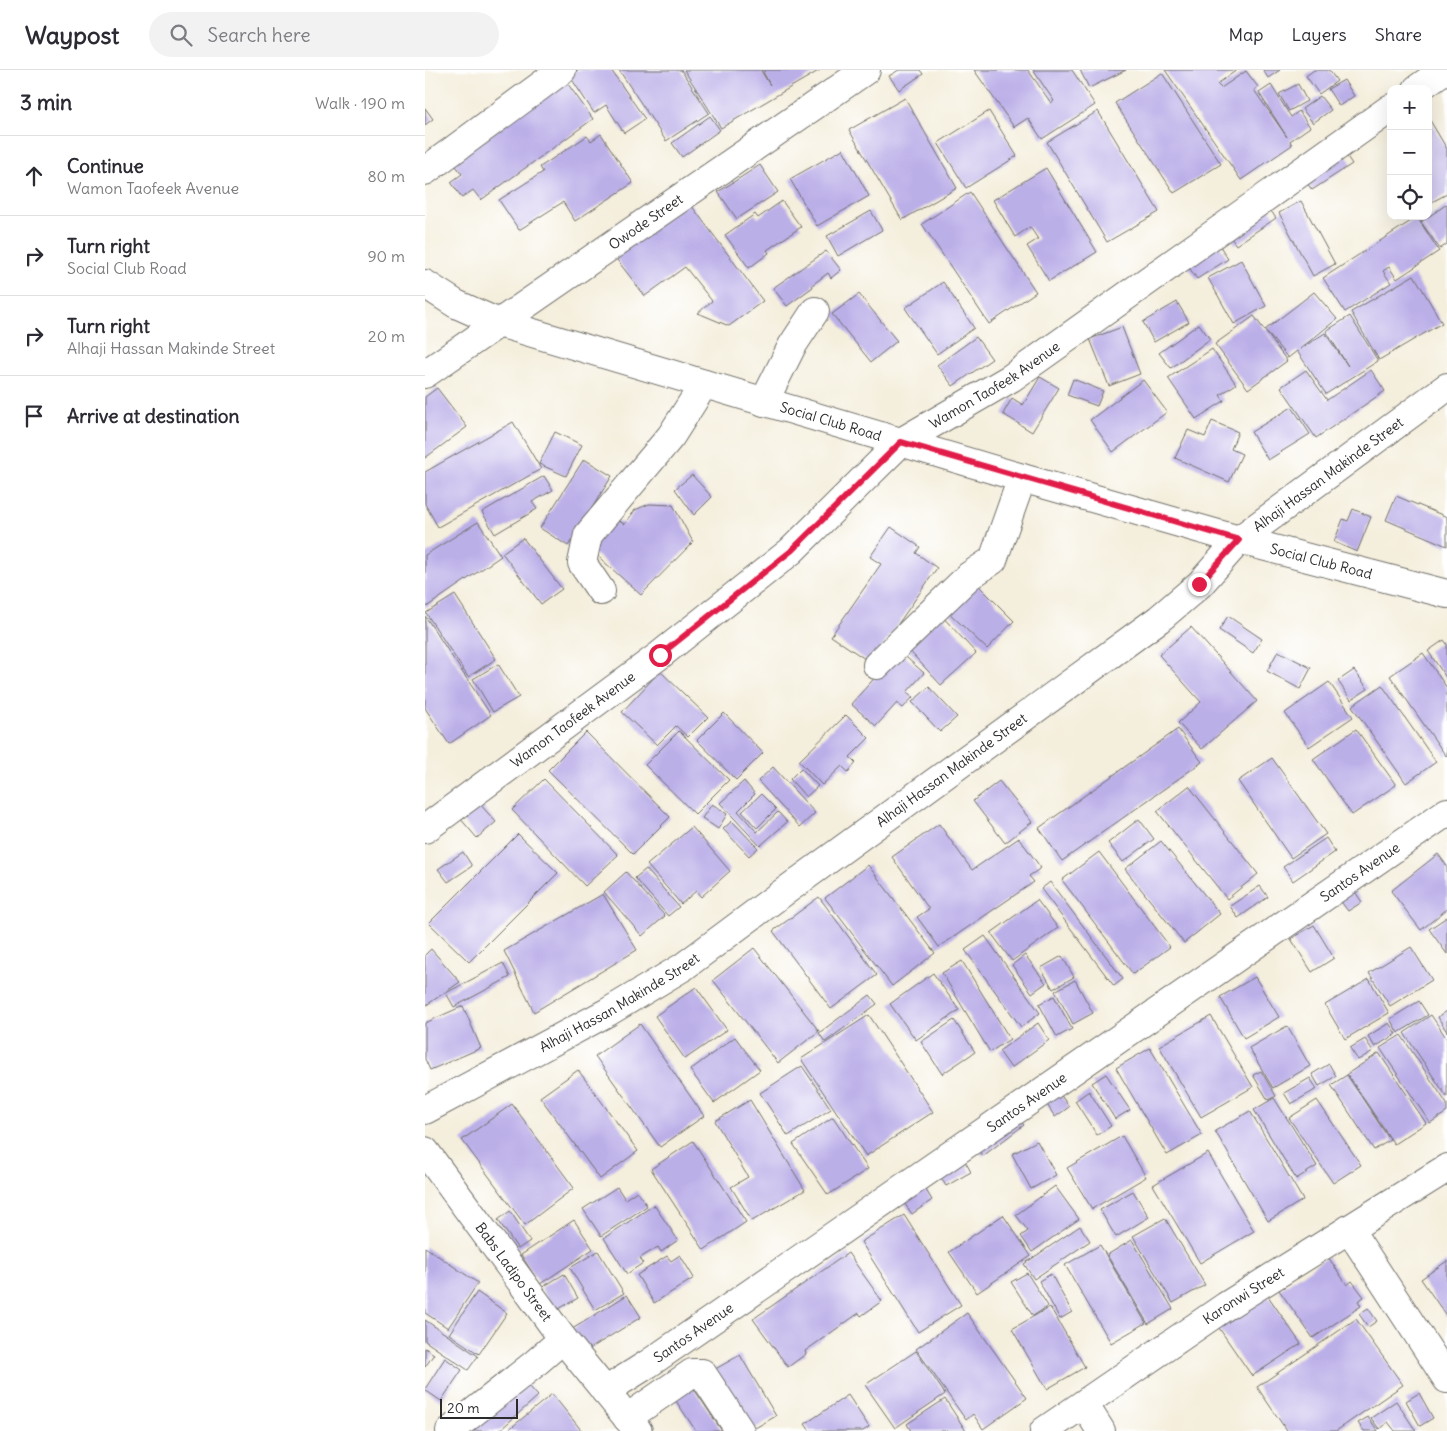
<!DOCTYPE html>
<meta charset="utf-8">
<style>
:root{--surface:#fff;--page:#f2f2f3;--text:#2b2b33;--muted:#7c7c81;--line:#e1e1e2}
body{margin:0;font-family:Delius,sans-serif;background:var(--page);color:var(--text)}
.controls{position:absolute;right:15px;top:15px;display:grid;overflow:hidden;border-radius:10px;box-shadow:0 5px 20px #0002}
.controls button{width:45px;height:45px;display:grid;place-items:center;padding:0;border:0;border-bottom:1px solid var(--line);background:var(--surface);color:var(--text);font:25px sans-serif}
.scale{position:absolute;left:15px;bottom:12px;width:78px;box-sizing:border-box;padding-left:5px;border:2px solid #2b2b2b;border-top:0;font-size:14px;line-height:18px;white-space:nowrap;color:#2b2b2b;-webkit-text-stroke:4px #fff;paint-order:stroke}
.stop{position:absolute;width:15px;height:15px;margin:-11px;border:4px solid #e11d48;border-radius:50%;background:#fff}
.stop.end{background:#e11d48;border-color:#fff;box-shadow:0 1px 5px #0008}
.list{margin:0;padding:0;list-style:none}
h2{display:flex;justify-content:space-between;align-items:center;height:65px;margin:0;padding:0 20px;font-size:21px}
h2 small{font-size:16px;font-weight:400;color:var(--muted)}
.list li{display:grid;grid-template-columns:32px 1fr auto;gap:15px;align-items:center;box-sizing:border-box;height:80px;padding:0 20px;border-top:1px solid var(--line)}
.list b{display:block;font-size:19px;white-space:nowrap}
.list p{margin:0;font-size:16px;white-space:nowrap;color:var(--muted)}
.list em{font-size:16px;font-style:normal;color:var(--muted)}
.icon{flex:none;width:28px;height:28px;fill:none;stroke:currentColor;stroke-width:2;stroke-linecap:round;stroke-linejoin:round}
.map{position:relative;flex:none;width:1022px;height:1361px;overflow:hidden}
header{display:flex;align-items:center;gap:30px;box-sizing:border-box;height:70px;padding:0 25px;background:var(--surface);border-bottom:1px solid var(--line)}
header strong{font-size:24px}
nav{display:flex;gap:28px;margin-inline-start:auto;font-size:18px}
.search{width:350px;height:45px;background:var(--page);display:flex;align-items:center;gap:12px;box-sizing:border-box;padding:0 18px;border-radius:28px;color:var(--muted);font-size:19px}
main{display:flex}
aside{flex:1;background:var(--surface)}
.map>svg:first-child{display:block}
.building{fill:#bbafe8}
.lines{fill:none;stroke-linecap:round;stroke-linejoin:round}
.minor-casing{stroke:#716f69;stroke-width:30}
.minor{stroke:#fff;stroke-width:28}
.route{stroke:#e11d48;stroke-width:6}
.labels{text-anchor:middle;stroke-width:4;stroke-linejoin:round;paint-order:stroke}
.street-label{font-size:14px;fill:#2b2b2b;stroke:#fff}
</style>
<header>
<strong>Waypost</strong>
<div class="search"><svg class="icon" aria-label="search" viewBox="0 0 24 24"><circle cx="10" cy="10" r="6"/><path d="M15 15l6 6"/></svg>Search here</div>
<nav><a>Map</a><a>Layers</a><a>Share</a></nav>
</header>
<main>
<aside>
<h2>3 min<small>Walk · 190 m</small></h2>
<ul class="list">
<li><svg class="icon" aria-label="ahead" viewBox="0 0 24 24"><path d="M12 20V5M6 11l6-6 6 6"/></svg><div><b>Continue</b><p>Wamon Taofeek Avenue</p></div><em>80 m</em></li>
<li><svg class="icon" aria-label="right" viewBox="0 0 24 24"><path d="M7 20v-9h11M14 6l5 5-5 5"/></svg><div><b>Turn right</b><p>Social Club Road</p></div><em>90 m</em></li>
<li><svg class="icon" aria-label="right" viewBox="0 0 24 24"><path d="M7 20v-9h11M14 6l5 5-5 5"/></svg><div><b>Turn right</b><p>Alhaji Hassan Makinde Street</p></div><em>20 m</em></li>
<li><svg class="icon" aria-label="arrive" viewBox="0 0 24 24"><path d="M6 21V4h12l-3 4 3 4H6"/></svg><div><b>Arrive at destination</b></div></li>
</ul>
</aside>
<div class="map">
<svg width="1022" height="1361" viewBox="0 0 1022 1361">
<rect width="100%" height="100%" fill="#fff"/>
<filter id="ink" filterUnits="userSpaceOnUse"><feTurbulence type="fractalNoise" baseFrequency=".02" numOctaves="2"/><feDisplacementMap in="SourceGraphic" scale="10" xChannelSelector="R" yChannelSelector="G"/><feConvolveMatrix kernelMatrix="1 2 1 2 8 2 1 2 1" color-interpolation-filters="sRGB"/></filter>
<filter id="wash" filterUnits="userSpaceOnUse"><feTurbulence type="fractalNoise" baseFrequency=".0096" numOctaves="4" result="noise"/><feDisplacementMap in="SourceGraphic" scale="20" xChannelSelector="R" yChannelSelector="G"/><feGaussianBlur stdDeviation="1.12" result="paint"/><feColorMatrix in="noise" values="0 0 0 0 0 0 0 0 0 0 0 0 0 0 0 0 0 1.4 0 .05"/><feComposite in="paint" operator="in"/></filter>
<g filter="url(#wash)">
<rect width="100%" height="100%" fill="#f4eedc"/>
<g id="blocks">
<path class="building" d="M152,0H186L220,49L199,63L181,35L169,43L144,5Z
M194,0H256L284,43L241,71Z
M259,0H338L336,1L345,15L338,2L341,0H395L296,58Z
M474,0H495L498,4L474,20L464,6Z
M549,0H603L626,33L629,31L608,0H647L670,35L617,69L603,48L589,57Z
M655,0H701L664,18Z
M740,0H812L792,14L796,18L821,1L833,17L829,20L862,67L834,23L846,15L866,47L874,41L885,57L865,71L867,75L816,110Z
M838,0H855L843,8Z
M889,0H904L912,11L894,24L881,6Z
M737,3L796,94L749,123L690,33Z
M140,10L168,49L56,130L48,120L37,128L26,112L37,104L28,92Z
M919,10L929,26L914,36L903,19Z
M873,14L882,31L864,41L854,24Z
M895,26L906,40L888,53L877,39Z
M480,28L532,118L477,150L424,60Z
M0,38L8,49L0,55Z
M564,41L592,86L541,118L513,73Z
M673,41L734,142L682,172L622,72Z
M285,46L295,60L257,87L247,73Z
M1003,47L1022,79V124L1003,134Z
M176,64L208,113L150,151L138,132L94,160L74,130L118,102L115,97L162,66L166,71Z
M915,76L927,94L887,120L875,103Z
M418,79L444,126L392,156L365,109Z
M335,95L353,122L312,149L293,122Z
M621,98L672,182L624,211L602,176L613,169L605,157L590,167L568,130Z
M545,122L611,222L564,254L497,154Z
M263,131L338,231L304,256L273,243L287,231L260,197L220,226L189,186Z
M357,131L376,157L342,180L344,183L324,198L300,165L330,144L333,148Z
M876,131L910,194L888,206L854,143Z
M841,134L851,148L811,175L801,161Z
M1022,134V174L1015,179L996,152Z
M446,141L457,160L413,186L402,166Z
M992,147L1014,181L972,209L964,197L958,201L966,213L920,242L898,208Z
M790,168L803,189L772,209L758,189Z
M401,181L416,200L406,208L403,203L387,215L388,217L362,236L348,218Z
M816,190L841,236L809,254L783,208Z
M989,205L1017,253L954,290L926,242Z
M518,212L549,258L512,284L480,238Z
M889,222L912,249L875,279L900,263L923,296L901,261L925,246L953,291L901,324L872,281L863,288L840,260Z
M434,224L472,271L446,292L407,244Z
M752,232L764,252L729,272L718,252Z
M829,246L862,291L823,319L790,274Z
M774,254L785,269L746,298L734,283Z
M697,257L715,304L684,316L665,269Z
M551,267L567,289L528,316L512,295Z
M787,279L811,314L795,325L799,331L771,349L743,308Z
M881,300L902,330L946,300L960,321L891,368L856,317Z
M615,307L634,318L607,362L578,344L587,328L598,335Z
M648,309L678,321L672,336L642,325Z
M718,310L742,342L688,382L665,350Z
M12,318L42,357L0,388V327Z
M867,337L885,364L843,390L826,362Z
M787,351L813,362L806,379L817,384L804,412L750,388L763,360L780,367Z
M88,352L116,399L13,457L0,434V402Z
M130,362L157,375L141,406L114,394Z
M159,389L187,406L143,476L115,458Z
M267,405L287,427L269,445L250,419Z
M119,406L128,420L107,432L112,439L70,464L57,442Z
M971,426L1022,447V476L961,450Z
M224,434L248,435L268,472L216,525L166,480L184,447L200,454L210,440Z
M928,439L946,447L932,482L909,472L918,449L923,451Z
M53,452L76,486L0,538V485Z
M466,457L495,477L491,483L512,498L446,593L406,566L456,494L445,487Z
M98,468L137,519L116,534L77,483Z
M549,511L589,551L562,579L520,539Z
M30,525L71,589L43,607L1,543Z
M515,544L551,583L516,615L480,576Z
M0,546L66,645L24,674L0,638Z
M803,546L837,569L828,583L794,560Z
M766,557L832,631L777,679L753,653L776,632L734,585Z
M1019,570L1022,574V609L1003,581Z
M474,581L499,603L482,622L488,627L478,638L472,633L451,656L426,634Z
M853,581L886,598L875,619L842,601Z
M998,583L1022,618V685L1021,686L965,606Z
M73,594L94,627L68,642L48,609Z
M929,600L943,619L926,630L913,611Z
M235,601L283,647L263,667L251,656L232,675L197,642Z
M904,612L928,647L884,677L860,643Z
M957,615L1011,692L981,713L927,636Z
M504,617L532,647L515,662L487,632Z
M299,643L338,683L311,710L272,670Z
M421,645L444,668L425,687L431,693L423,702L417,696L397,715L374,691Z
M753,659L777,692L637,791L614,758Z
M931,659L971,715L927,745L888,689Z
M254,661L304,710L270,744L220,695Z
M161,662L245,747L208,784L123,700Z
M847,688L901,764L866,788L813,711Z
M348,697L390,743L375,757L333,711Z
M376,698L393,716L381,727L365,709Z
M119,709L193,785L160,816L87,740Z
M319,711L330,724L313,741L332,762L353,742L362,752L335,776L295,733Z
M574,711L607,752L580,773L548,731Z
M764,716L833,804L802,829L732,741Z
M336,724L351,739L332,758L317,742Z
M53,732L71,752L52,768L34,747Z
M287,734L302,744L293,759L277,748Z
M714,749L729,769L698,792L683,773Z
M307,751L333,778L324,786L298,759Z
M514,754L547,800L594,768L616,798L604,806L609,812L514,877L492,847L504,839L467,787Z
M267,757L305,801L276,827L271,821L256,834L222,795Z
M93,764L133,803L44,892L4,853Z
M901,768L910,782L868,811L858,797Z
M736,771L795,844L759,873L700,799Z
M38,782L47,796L23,812L13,799Z
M674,782L745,877L708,904L637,810Z
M1013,784L1022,796V839L996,860L966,821Z
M443,795L510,883L467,916L400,828Z
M221,799L254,837L243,846L210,808Z
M201,802L240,846L217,866L179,822Z
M625,812L698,909L689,916L616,819Z
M835,816L843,827L813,848L805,836Z
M928,819L937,832L923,841L914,829Z
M178,824L212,880L109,942L79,881Z
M394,827L452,905L406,939L348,861Z
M612,830L633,858L587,891L566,863Z
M1022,847V884L1004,859Z
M889,855L909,888L887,902L866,869Z
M560,866L615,943L596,957L540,880Z
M986,877L1007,910L965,936L944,903Z
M329,878L394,961L353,993L288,910Z
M6,879L35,912L0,936V885Z
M600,885L621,913L607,923L587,895Z
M637,886L649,907L628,919L616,898Z
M537,891L585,969L565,982L517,903Z
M78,893L85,907L29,937L21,923Z
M508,903L534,940L491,970L465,934Z
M830,907L854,947L819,968L795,927Z
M944,909L964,943L920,969L900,935Z
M650,910L668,943L648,954L630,921Z
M271,917L302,960L260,989L230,946Z
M445,925L452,934L400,972L394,963Z
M629,926L647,959L632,967L614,934Z
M994,931L1003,945L973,963L965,949Z
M38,936L56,978L5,1000L0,989V953Z
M1022,941V962L1013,947Z
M444,945L508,1042L441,1086L376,989Z
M1006,945L1022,969V1027L979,963Z
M786,946L828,1017L776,1047L734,976Z
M529,950L550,982L517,1004L496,972Z
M613,953L624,970L586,998L574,981Z
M964,953L971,964L950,977L943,966Z
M215,954L279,1046L235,1077L170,986Z
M862,956L885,996L848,1018L824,978Z
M976,965L1022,1034V1042L1005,1053L955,978Z
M310,967L335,1000L289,1033L265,1000Z
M940,969L948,981L933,990L925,978Z
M725,978L777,1065L742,1085L691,998Z
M954,983L1001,1053L969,1074L922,1004Z
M904,994L911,1006L894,1016L887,1004Z
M377,996L406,1039L363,1066L335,1023Z
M153,1000L213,1081L175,1109L115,1027Z
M836,1001L851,1026L843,1030L828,1005Z
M681,1004L705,1040L690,1049L667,1013Z
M922,1005L965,1070L949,1080L906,1015Z
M885,1008L892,1019L866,1034L859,1023Z
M664,1021L686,1056L672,1065L650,1031Z
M635,1024L644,1037L630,1047L621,1033Z
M849,1028L892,1096L871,1109L829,1040Z
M325,1030L380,1120L327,1151L306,1117L323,1107L290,1051Z
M892,1030L936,1095L908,1113L864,1048Z
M87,1034L149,1118L100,1155L37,1070Z
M825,1041L878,1130L843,1151L790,1061Z
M408,1047L443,1099L403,1125L368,1074Z
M592,1047L599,1055L558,1086L551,1077Z
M697,1066L721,1107L667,1139L642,1098Z
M268,1071L321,1152L279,1180L226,1099Z
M612,1071L631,1105L606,1119L587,1084Z
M783,1083L829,1161L775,1193L728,1115Z
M537,1086L546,1102L521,1116L512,1101Z
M498,1115L507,1130L487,1144L477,1130Z
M630,1116L654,1149L607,1182L596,1166L603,1161L591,1145Z
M192,1117L200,1129L212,1121L222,1136L176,1166L158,1139Z
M708,1121L724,1147L691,1167L675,1140Z
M229,1135L253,1170L236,1182L233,1177L215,1188L218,1193L202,1204L179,1168Z
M85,1141L105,1171L93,1179L73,1150Z
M479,1145L536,1235L493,1262L436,1172Z
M578,1145L606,1186L552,1223L524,1182Z
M740,1148L780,1215L748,1233L708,1166Z
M149,1150L168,1179L115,1214L96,1185Z
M655,1156L665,1171L609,1209L599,1194Z
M707,1170L748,1239L723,1254L682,1185Z
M675,1175L721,1253L686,1273L640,1195Z
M0,1177L53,1213L23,1258L0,1243Z
M173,1181L199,1223L170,1240L145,1198Z
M423,1183L457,1231L436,1246L434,1243L380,1281L381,1284L363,1297L328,1249Z
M255,1185L269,1208L229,1233L212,1205L242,1186L246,1191Z
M903,1187L922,1215L927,1211L939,1227L933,1231L936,1236L888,1268L854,1220Z
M1022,1191V1247L996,1209Z
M602,1203L623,1236L608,1246L586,1212Z
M139,1204L153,1228L130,1241L116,1218Z
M626,1204L647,1242L635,1249L614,1211Z
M52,1222L82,1243L54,1284L24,1264Z
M202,1225L216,1247L158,1283L144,1261Z
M843,1226L876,1274L827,1306L794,1258Z
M625,1237L660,1297L622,1319L587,1259Z
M943,1238L952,1251L943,1257L934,1244Z
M542,1243L602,1328L558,1359L548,1344L541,1350L491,1279Z
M931,1249L978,1315L911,1361H862L832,1317Z
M0,1250L53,1286L43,1300L0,1271Z
M0,1278L9,1284L0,1297Z
M491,1281L520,1324L470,1358L440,1315Z
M315,1285L351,1346L325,1361L285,1302Z
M20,1288L37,1300L16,1331L0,1320V1319Z
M97,1308L113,1326L74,1361H37Z
M263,1310L297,1361H271L245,1322Z
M994,1323L1008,1348L995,1356L981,1331Z
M127,1324L157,1361H82Z
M423,1325L444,1357L438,1361H385L380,1354Z
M520,1329L541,1361H486L482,1354Z
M971,1331L991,1361H970L963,1352L954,1359L946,1348Z
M943,1347L953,1361H939L933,1353Z"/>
</g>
</g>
<g filter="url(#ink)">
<use href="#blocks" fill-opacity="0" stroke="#716f69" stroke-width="1"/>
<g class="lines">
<defs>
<g id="minor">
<path d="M992,19L1019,0"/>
<path d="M0,101L137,0"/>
<path id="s1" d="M0,214L31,234L74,253L597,408L814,470L1022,524"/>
<path id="s2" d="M0,304L441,0"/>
<path d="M339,332L367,276L390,241"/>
<path d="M176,521L157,493L163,465L246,366L279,314"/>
<path d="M452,595L544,506L568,490L597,408"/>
<path id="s3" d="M0,759L235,585L366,481L476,372L586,308L966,38"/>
<path id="s4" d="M0,1040L183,942L258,897L352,827L734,549L775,514L814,470L1022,317"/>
<path id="s5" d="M0,1081L138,1269L213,1361"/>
<path d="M924,1159L1022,1309"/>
<path id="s6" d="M180,1321L223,1294L1022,742"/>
<path d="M659,1334L676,1361"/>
<path d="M202,1348L267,1303H277L315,1361"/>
<path d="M25,1361L108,1295L138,1269"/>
<path id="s7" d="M619,1361L801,1236L1022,1098"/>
</g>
</defs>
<use href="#minor" class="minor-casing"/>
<use href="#minor" class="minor"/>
</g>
</g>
<g class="lines" filter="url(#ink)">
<path class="route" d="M235,585L366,481L476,372L814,470L774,514"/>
</g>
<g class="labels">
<g class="street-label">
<text dy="5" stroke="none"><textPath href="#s2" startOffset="268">Owode Street</textPath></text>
<text dy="5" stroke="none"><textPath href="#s3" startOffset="724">Wamon Taofeek Avenue</textPath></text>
<text dy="5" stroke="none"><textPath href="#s1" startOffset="430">Social Club Road</textPath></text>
<text dy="5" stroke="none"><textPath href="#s4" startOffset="1108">Alhaji Hassan Makinde Street</textPath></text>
<text dy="5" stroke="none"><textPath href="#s1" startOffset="940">Social Club Road</textPath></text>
<text dy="5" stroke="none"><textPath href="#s3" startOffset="184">Wamon Taofeek Avenue</textPath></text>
<text dy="5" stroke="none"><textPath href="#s4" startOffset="628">Alhaji Hassan Makinde Street</textPath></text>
<text dy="5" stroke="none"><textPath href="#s6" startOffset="916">Santos Avenue</textPath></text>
<text dy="5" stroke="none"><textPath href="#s4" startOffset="222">Alhaji Hassan Makinde Street</textPath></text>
<text dy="5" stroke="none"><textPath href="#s6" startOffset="511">Santos Avenue</textPath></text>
<text dy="5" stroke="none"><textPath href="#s5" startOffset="150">Babs Ladipo Street</textPath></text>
<text dy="5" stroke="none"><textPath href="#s7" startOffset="241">Karonwi Street</textPath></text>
<text dy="5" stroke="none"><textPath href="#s6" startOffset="106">Santos Avenue</textPath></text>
</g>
</g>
</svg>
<div class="controls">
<button>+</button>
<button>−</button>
<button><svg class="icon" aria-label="locate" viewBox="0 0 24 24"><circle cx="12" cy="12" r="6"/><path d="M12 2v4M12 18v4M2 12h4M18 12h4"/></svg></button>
</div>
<div class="scale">20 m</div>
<div class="stop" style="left:235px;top:585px"></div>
<div class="stop end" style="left:774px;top:514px"></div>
</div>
</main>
